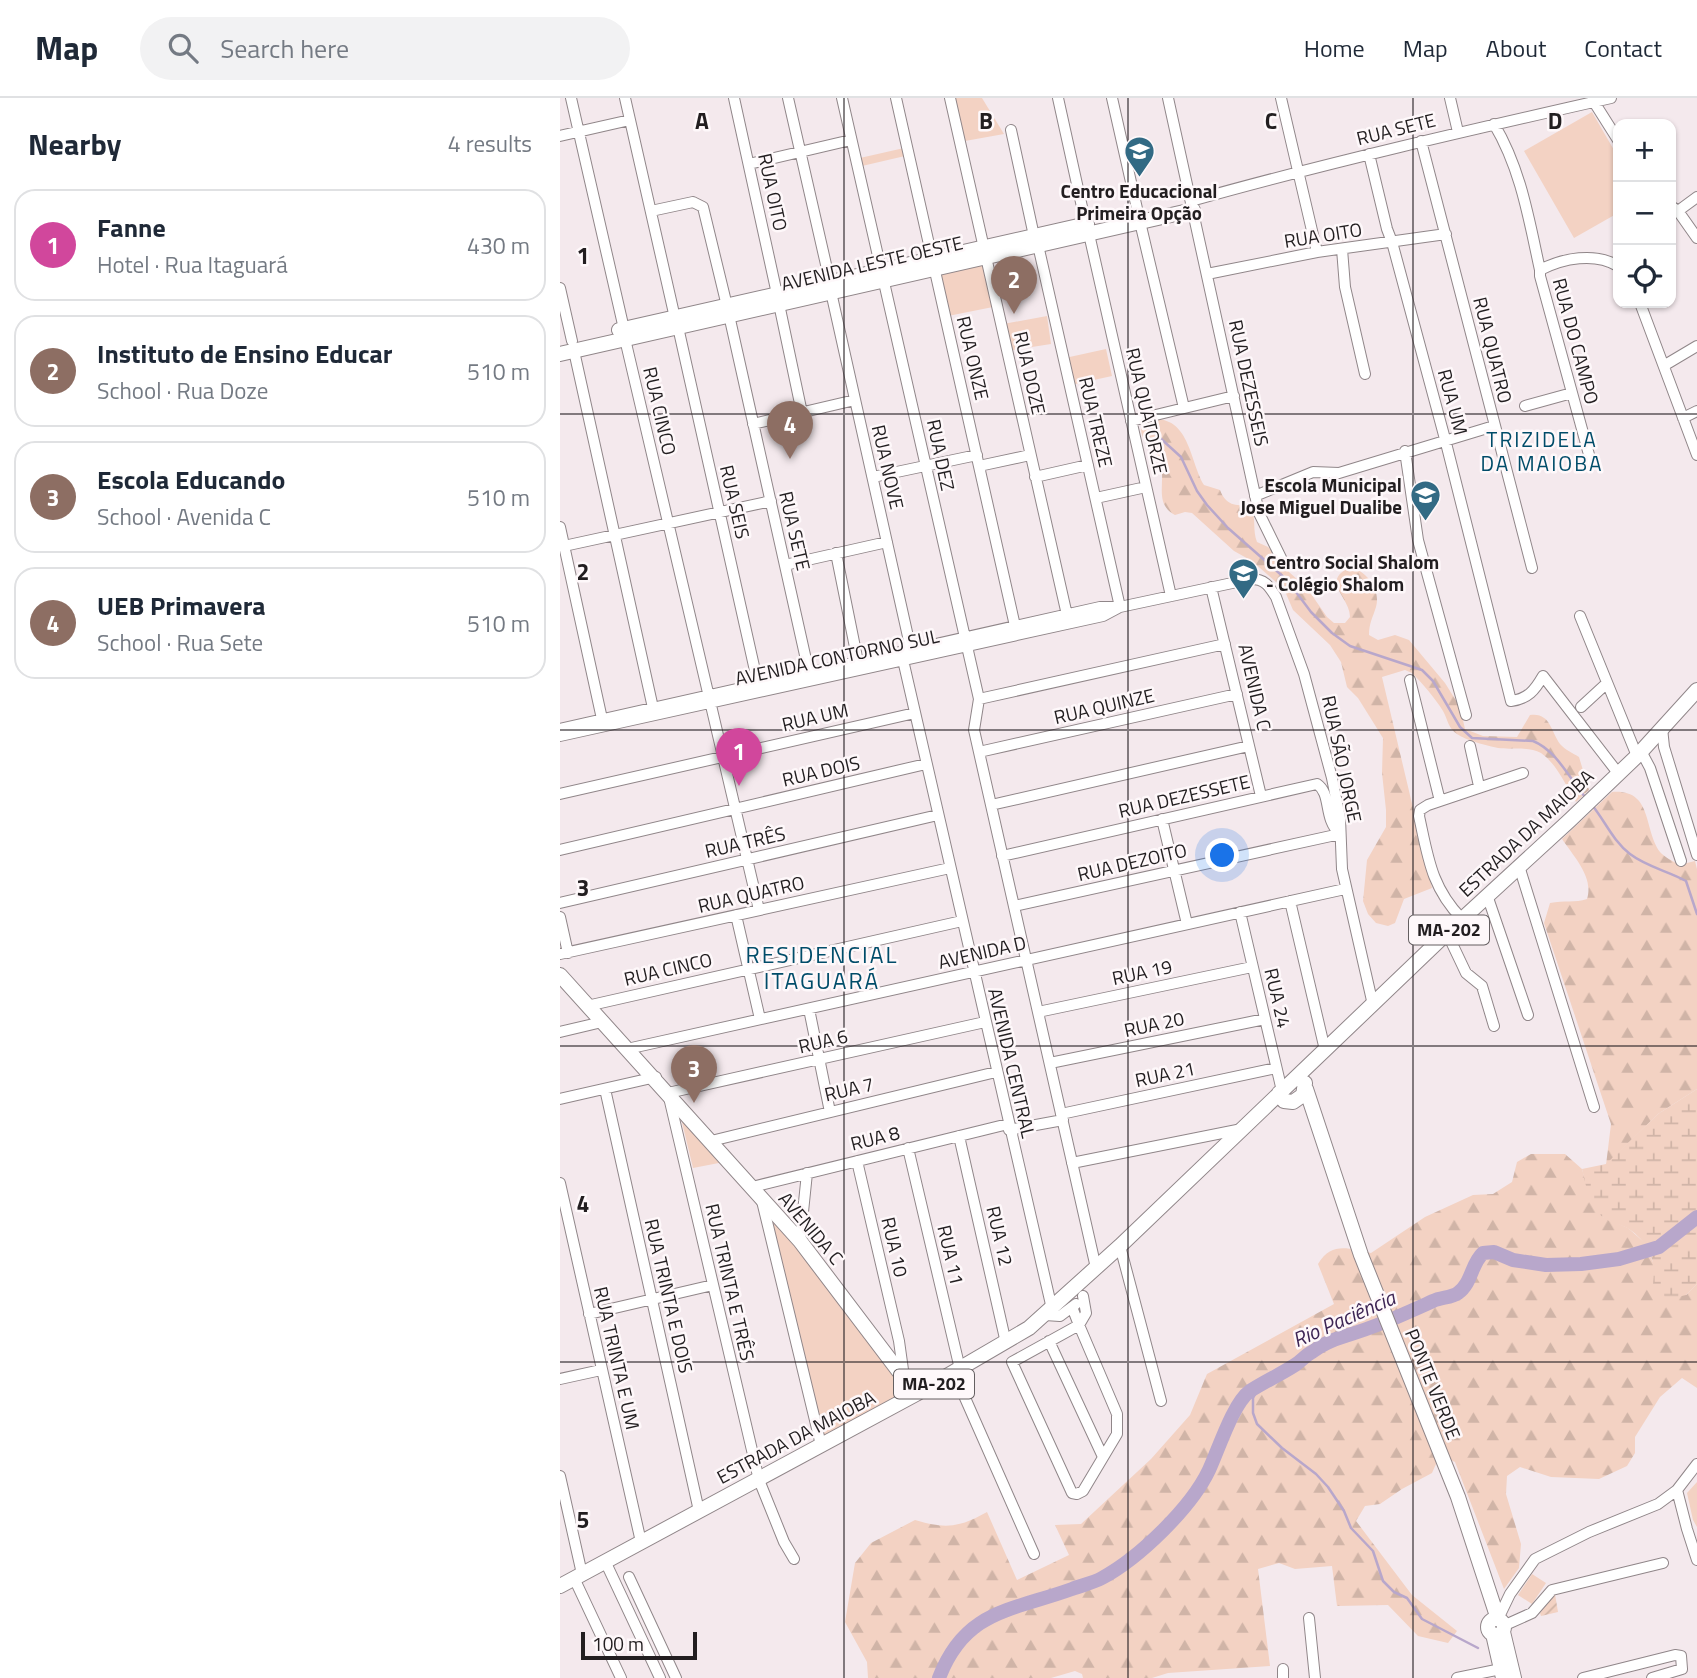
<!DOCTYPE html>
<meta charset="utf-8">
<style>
:root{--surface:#fff;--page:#f2f2f3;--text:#1f2937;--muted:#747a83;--line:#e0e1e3;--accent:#111827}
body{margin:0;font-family:"Titillium Web",sans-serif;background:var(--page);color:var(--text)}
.controls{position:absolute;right:21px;top:21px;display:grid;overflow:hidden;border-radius:14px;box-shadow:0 2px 5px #0004}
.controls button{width:63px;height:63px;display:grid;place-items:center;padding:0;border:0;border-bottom:2px solid var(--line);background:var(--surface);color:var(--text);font:35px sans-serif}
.scale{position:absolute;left:21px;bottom:18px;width:116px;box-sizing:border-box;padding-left:7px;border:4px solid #221e20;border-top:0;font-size:19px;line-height:24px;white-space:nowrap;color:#221e20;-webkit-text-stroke:5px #fef8fa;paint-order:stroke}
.you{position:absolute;left:663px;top:758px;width:24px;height:24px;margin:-18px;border:5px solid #fff;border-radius:50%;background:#1a73e8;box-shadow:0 0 0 10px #1a73e833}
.badge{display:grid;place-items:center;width:46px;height:46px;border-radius:50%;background:var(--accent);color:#fff;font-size:23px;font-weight:700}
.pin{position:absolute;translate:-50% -58px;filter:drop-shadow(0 2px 4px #0008)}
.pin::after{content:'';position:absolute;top:37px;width:24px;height:21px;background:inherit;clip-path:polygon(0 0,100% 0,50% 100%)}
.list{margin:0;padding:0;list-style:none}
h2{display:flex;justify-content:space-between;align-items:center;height:91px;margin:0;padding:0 28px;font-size:30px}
h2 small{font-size:23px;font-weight:400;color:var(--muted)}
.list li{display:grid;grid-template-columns:46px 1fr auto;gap:21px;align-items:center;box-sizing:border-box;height:112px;margin:0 14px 14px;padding:0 14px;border:2px solid var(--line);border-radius:21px}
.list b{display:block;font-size:26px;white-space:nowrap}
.list p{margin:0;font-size:23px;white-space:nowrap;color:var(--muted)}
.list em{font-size:23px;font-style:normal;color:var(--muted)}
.icon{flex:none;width:38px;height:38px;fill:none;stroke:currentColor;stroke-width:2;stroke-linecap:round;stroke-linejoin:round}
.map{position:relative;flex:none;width:1137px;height:1580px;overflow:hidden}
header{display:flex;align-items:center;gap:42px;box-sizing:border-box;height:98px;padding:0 35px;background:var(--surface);border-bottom:2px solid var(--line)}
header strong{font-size:33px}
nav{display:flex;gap:38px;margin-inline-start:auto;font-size:24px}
.search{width:490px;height:63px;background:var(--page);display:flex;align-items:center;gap:18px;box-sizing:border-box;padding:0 24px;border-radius:38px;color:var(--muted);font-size:26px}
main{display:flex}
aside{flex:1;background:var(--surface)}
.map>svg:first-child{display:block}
.green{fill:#f3d2c3}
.forest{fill:url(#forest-firs)}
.wetland{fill:url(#wetland-marsh)}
.garden{fill:url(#garden-furrows)}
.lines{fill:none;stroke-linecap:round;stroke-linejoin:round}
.stream{stroke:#b8a7cb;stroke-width:2.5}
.river{stroke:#b8a7cb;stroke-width:14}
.minor-casing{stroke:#908689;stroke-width:12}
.major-casing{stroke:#908689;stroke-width:16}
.minor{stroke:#fff;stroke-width:10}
.major{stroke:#fff;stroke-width:14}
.grid{fill:none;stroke:#221e20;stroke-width:2;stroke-opacity:0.55}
.labels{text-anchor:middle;stroke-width:5;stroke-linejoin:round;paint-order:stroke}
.shield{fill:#fef8fa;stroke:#645f61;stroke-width:2}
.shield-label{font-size:18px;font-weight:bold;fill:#221e20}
.street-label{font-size:19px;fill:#221e20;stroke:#fef8fa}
.poi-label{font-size:19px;font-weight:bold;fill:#221e20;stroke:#fef8fa}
.neighbourhood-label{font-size:21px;letter-spacing:2px;fill:#004c69;stroke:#fef8fa}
.water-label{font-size:21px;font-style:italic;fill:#3d2554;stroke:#fef8fa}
.quarter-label{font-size:23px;letter-spacing:2px;fill:#004c69;stroke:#fef8fa}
.grid-label{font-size:23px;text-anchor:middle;font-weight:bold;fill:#221e20;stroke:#fef8fa;stroke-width:5;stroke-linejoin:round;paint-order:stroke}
</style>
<header>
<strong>Map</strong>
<div class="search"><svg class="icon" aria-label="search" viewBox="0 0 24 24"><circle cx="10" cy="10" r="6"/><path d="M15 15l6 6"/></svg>Search here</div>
<nav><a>Home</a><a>Map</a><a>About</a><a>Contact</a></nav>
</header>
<main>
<aside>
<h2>Nearby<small>4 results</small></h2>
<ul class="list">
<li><span class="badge" style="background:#d1479c">1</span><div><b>Fanne</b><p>Hotel · Rua Itaguará</p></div><em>430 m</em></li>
<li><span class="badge" style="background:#8d6e63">2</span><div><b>Instituto de Ensino Educar</b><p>School · Rua Doze</p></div><em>510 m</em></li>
<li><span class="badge" style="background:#8d6e63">3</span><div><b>Escola Educando</b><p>School · Avenida C</p></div><em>510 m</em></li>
<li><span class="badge" style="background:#8d6e63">4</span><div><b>UEB Primavera</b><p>School · Rua Sete</p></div><em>510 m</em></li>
</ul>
</aside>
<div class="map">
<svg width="1137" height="1580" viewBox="0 0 1137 1580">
<defs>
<pattern id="forest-firs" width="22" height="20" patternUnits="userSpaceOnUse" patternTransform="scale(1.75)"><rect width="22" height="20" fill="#f3d2c3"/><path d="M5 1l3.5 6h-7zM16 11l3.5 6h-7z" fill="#d0b4a7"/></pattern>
<pattern id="wetland-marsh" width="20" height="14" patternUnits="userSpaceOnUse" patternTransform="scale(1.75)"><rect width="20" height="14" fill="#f3d2c3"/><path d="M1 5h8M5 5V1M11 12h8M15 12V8" fill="none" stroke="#d0b4a7"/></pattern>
<pattern id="garden-furrows" width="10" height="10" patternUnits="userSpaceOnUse" patternTransform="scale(1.75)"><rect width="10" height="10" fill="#f3d2c3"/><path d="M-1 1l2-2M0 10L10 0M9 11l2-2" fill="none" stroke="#d0b4a7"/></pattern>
</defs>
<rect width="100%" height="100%" fill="#f4e9ed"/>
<path class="green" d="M395,0H422L444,36L405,43Z
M1032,14L1058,59V115L1014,140L964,53Z
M344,50L345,58L302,68L300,60Z
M422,164L433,209L388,218L379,174Z
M487,218L491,246L447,253L443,226Z
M546,251L552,278L511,287L505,260Z
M120,1016L164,1064L133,1070Z
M210,1117L350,1294L263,1338Z
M1137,1384V1429L1133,1422L1127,1395Z
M972,1476L986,1485L972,1506L958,1497Z"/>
<path class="forest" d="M595,321C630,321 630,364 644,387L660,392C666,408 675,407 690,408C697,420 692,431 697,444L708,449L722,462L729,474L747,490L767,519L774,525H785L790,519C790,499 759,483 791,469C807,474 821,491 816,509C813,519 809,525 809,537L818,542L835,537L849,542L885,585L900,609L905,631L923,638L957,639L970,617C990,614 991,633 1000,646C1005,652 1013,655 1019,659L1029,692L1016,704C1006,688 997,666 981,655C969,648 951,652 938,650C928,648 905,642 897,636C888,630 888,622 883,613C875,600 863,586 852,575L845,572L822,579L872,790L844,801L835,825L828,828L816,825L808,816L803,803L807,762L826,729V712L822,675L823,640L798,600L787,589L781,564L770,547L733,512L724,491L692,463L674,453L632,415L625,414L615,417C592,405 608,381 599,361C593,346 577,344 582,323Z
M1052,694C1093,691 1083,730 1100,754C1104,759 1113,763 1119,767L1135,763L1137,771V991L1098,1016L1046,1067L1051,1026L984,825L990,805C1004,802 1015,805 1027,801C1034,779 1014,759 1002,741Z
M971,1056H1005L1022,1071L1031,1102L1043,1119L1068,1130L1085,1145L1096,1172L1126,1197L1137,1186V1290L1122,1280L1100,1299L1075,1339V1355L1067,1368L1039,1381L991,1379L960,1369L947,1378L946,1396L961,1446L959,1470L944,1491L895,1364L880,1357L872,1375L842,1391L820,1406L805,1408L796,1423L852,1497L897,1533L888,1545L858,1538L828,1507L777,1508L772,1468L735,1471L719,1465L698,1471L710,1568L608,1575L592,1580H523L522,1576L515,1573L491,1580H308L307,1564L285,1524L295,1465L311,1445L355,1422C386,1431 398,1430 427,1414L457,1482L509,1457L495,1427L521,1426L591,1361L630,1317L647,1276L774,1206L758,1166C772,1143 789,1151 811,1155L865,1119L913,1097L933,1096L952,1084L957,1064Z"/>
<path class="wetland" d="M1137,991V1186L1126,1197L1109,1201L1092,1192C1097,1166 1092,1147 1069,1131C1061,1126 1051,1125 1044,1120C1029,1109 1026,1087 1022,1071L1046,1066L1098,1016Z"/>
<path class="garden" d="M995,1496L998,1514L981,1518L980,1515Z"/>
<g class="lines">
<path class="stream" d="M588,329L621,359L637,393L647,407L668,430L727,482L751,514L772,535L790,548L862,572L873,583L900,629L912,640L973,643C996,652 1010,681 1025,699
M1032,707C1045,723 1053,743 1070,756C1087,769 1108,773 1126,783L1137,816
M698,1291L693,1300V1315L697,1326L722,1350L756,1376L768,1389L784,1413L791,1430L813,1453L823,1483L834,1494L847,1500L862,1521L918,1550"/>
<path class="river" d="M379,1580C405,1512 451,1513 512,1491C522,1487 533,1485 542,1480C579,1460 631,1410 649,1372C658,1353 673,1305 690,1293C704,1284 721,1276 735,1267C741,1263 746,1257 752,1254C761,1247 775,1241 785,1238C816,1229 844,1216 873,1203C881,1199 891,1200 898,1195C912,1185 911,1166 923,1155L934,1154L953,1162L986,1167L1021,1166L1059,1161L1099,1149L1137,1119"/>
<defs>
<path id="minor" d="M11,0L64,231
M65,0L115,220
M174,0L217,196
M228,0L270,184
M282,0L419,601L414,632L536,1170
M336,0L455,528
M390,0L507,517
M498,0L526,127
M552,0L578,115
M608,0L699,415L722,462
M721,0L757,154
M890,0L898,34
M1034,4L1058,42
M934,26C961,71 969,122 980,172V178L1031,364
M451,32L474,138
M0,38L70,22
M861,43L972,470
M809,56L827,131L832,144L885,341L951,603C968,601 975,592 983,578L1058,675
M189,66L291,42
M631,103C770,64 910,32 1051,0
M1111,108L1118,113L1137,140
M91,113L133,104L143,109L167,208
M1118,113L1137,99
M580,124L624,310
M529,136L611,498
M478,147L560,509
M782,151L785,189L805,276
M980,172C1003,160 1035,154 1058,168
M647,176L757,154L886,136
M0,190L12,243
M271,194L351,552
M1080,205L1137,357
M219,206L242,315
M169,217L249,575
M118,229L198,586
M65,241L199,812
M14,253L93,610
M1105,267L1137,248
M965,308L1012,295
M1123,320L1137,313
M571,323L674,298
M193,326L295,302
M845,353L858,442L906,617
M419,368L470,357
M313,379L417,357
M475,379L528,367
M695,398L753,374L779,375L934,328
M536,400L586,389
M0,429L42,621
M4,448L211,403
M276,455L298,564
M225,467L327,444
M651,489L701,698
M1020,518L1077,658
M343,562L492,1211
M850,582L880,703
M419,601L665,546
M1021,609L1046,586
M1102,630L1104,649L1137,757
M0,631L540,509H560L691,481C705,481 709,488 716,499L744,576L772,680L780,720L782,771L813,907
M0,638L543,518L558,510
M910,648L919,688
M1081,653L1090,670L1121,763
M419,654L677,596
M0,696L355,615
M431,707L689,648
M602,721L627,826
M0,752L366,666
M442,758L757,686C772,696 763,721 780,736
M959,768L1034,1009
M927,797L968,917
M730,803L765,952
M0,805L378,717
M454,808L780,736
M680,814L722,993
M176,817L200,921
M0,819L8,855
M902,821C871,789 868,759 859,718L860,712L868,707L963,675
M887,835L906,875L922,888L934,928
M0,856L390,770
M27,908L402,823
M249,911L270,1014
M478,914L692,869
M0,934L42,924
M67,951L785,791
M490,965L705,921
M45,991L139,1413
M0,1001L96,979
M501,1016L716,970
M449,1032L503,1022
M399,1038L446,1245
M151,1043L436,974
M348,1050L400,1271
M297,1063L339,1243L344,1279
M512,1065L682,1031
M0,1085L81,1444
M192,1089L448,1026
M202,1103L261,1347
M240,1143L247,1075
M560,1148L601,1303
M512,1209L519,1227L557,1316V1336L523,1393L517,1396L512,1395L452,1264L519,1227L526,1215L523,1198
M29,1216L153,1187
M485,1217L500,1218L516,1206
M489,1243L543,1359
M394,1275L474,1456
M0,1281L41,1272
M0,1378L22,1476
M1117,1392L1127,1431L1137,1462
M234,1461L224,1444L199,1382L108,995L425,924
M45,1463L100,1580
M69,1479L116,1580
M14,1480L61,1580
M749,1520L755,1580
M938,1521L950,1496L975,1461L1029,1434L1098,1406L1117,1392L1137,1366
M943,1528L972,1515L992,1492L1103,1465
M723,1571V1580
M897,1580L941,1571
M1023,1580L1115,1557L1121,1558L1122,1571L1092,1580"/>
<path id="major" d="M59,232L527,126
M0,256L633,112
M0,877L240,1143L356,1296
M746,991L801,1157L898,1399L938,1521
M719,995L724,1003L733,1004L743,997L745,985
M0,1488L356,1296L469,1230L560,1148L887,835L1010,722L1077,658L1137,592
M928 1529a8 8 0 1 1 16 0a8 8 0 1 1-16 0Z
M943,1534L954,1580
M933,1536L943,1580"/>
</defs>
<use href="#minor" class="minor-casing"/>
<use href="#major" class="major-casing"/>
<use href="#minor" class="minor"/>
<use href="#major" class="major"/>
</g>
<path class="grid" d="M284,0V1580M568,0V1580M853,0V1580M0,316H1137M0,632H1137M0,948H1137M0,1264H1137"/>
<defs>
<symbol id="school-pin" viewBox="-11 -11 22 30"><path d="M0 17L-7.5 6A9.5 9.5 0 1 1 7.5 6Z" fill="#326a84" stroke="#fef8fa"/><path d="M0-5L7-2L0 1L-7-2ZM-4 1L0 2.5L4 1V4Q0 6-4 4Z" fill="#fff"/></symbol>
</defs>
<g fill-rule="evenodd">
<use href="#school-pin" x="562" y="36" width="35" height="47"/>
<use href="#school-pin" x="848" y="380" width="35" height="47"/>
<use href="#school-pin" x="666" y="458" width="35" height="47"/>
</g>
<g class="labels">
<g class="shield">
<rect x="849" y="817.5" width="80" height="29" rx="5"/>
<rect x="334" y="1271.5" width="80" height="29" rx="5"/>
</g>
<g class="shield-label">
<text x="889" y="838">MA-202</text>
<text x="374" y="1292">MA-202</text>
</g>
<g class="street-label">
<text transform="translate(836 31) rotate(-14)" y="7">RUA SETE</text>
<text transform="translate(213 94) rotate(78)" y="7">RUA OITO</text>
<text transform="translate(763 137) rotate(-9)" y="7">RUA OITO</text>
<text transform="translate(312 165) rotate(-13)" y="7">AVENIDA LESTE OESTE</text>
<text transform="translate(1016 243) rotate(75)" y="7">RUA DO CAMPO</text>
<text transform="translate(933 252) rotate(76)" y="7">RUA QUATRO</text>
<text transform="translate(413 260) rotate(77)" y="7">RUA ONZE</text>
<text transform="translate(470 275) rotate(77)" y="7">RUA DOZE</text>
<text transform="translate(689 285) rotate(78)" y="7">RUA DEZESSEIS</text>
<text transform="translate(893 304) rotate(75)" y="7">RUA UM</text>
<text transform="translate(100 313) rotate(77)" y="7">RUA CINCO</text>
<text transform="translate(587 313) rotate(77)" y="7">RUA QUATORZE</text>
<text transform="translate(536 324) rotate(77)" y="7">RUA TREZE</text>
<text transform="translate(381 357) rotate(78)" y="7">RUA DEZ</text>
<text transform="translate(328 369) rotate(77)" y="7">RUA NOVE</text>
<text transform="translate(175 404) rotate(77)" y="7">RUA SEIS</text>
<text transform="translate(235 433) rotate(77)" y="7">RUA SETE</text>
<text transform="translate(277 559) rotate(-12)" y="7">AVENIDA CONTORNO SUL</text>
<text transform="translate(695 589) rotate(77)" y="7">AVENIDA C</text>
<text transform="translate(544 608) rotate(-13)" y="7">RUA QUINZE</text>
<text transform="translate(255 619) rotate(-13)" y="7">RUA UM</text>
<text transform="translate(782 661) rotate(78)" y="7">RUA SÃO JORGE</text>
<text transform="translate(261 673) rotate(-13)" y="7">RUA DOIS</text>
<text transform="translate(624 698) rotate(-13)" y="7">RUA DEZESSETE</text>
<text transform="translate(966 735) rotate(-43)" y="7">ESTRADA DA MAIOBA</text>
<text transform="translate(185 744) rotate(-13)" y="7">RUA TRÊS</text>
<text transform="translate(572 764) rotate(-13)" y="7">RUA DEZOITO</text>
<text transform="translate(191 796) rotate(-13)" y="7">RUA QUATRO</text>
<text transform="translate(422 854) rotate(-13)" y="7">AVENIDA D</text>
<text transform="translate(108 871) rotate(-13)" y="7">RUA CINCO</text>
<text transform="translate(582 874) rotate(-12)" y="7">RUA 19</text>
<text transform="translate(718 900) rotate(77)" y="7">RUA 24</text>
<text transform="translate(594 926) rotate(-12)" y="7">RUA 20</text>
<text transform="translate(263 943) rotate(-13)" y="7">RUA 6</text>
<text transform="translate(452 965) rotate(77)" y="7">AVENIDA CENTRAL</text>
<text transform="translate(605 976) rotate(-12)" y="7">RUA 21</text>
<text transform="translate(289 991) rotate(-13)" y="7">RUA 7</text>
<text transform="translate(315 1040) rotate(-14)" y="7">RUA 8</text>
<text transform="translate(251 1130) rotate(50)" y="7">AVENIDA C</text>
<text transform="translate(440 1138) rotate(77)" y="7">RUA 12</text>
<text transform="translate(335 1149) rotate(77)" y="7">RUA 10</text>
<text transform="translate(391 1157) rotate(77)" y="7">RUA 11</text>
<text transform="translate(170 1184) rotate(77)" y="7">RUA TRINTA E TRÊS</text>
<text transform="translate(109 1198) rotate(77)" y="7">RUA TRINTA E DOIS</text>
<text transform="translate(57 1260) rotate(77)" y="7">RUA TRINTA E UM</text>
<text transform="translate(873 1286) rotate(68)" y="7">PONTE VERDE</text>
<text transform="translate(236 1339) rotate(-28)" y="7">ESTRADA DA MAIOBA</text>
</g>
<g class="poi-label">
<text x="579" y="100">Centro Educacional<tspan x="579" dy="22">Primeira Opção</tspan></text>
<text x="842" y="394" text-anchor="end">Escola Municipal<tspan x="842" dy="22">Jose Miguel Dualibe</tspan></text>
<text x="706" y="471" text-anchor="start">Centro Social Shalom<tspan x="706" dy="22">- Colégio Shalom</tspan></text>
</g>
<g class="neighbourhood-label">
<text x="982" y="349">TRIZIDELA<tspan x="982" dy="24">DA MAIOBA</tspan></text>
</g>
<g class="water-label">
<text transform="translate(784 1221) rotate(-24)" y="7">Rio Paciência</text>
</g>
<g class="quarter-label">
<text x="262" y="865">RESIDENCIAL<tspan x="262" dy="26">ITAGUARÁ</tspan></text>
</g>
</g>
<g class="grid-label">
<text x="142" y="31">A</text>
<text x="426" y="31">B</text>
<text x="711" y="31">C</text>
<text x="995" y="31">D</text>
<text x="23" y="166">1</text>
<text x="23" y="482">2</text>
<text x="23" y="798">3</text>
<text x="23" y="1114">4</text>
<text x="23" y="1430">5</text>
</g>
</svg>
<div class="controls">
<button>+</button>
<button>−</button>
<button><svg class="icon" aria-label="locate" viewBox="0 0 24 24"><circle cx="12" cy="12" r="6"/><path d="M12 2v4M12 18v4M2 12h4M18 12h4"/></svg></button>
</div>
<div class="scale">100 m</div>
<div class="you"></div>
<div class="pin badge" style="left:179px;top:688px;background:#d1479c">1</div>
<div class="pin badge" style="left:454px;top:216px;background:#8d6e63">2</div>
<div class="pin badge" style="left:134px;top:1005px;background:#8d6e63">3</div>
<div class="pin badge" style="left:230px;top:361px;background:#8d6e63">4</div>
</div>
</main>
